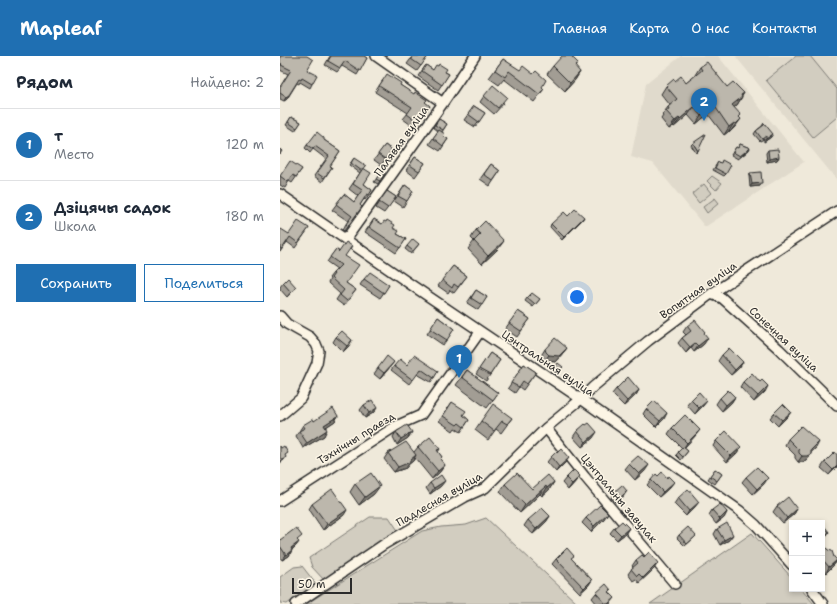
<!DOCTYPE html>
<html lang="ru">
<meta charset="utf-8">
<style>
:root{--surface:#fff;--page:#f6f6f7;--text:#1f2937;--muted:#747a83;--line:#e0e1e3;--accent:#1f6fb2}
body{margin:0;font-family:"Shantell Sans",sans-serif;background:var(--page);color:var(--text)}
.controls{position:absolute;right:12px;bottom:12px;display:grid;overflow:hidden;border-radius:0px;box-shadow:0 2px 6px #0003}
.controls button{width:36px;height:36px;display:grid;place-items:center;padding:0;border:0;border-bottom:1px solid var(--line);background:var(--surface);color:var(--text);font:20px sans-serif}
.scale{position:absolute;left:12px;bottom:10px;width:60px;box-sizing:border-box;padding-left:4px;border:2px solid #2b2b2b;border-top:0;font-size:11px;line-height:14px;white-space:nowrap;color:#2b2b2b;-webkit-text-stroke:3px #fcf5e5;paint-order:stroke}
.you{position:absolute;left:297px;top:241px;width:14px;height:14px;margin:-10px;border:3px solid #fff;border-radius:50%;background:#1a73e8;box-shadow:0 0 0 6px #1a73e833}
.badge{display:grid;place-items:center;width:26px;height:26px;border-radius:50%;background:var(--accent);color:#fff;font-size:13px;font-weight:700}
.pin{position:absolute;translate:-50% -33px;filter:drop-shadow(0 1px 2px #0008)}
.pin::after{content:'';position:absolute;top:21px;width:14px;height:12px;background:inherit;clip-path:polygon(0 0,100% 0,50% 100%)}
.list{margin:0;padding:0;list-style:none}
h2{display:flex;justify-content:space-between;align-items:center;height:52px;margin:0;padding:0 16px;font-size:17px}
h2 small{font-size:13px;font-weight:400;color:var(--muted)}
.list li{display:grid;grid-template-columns:26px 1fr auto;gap:12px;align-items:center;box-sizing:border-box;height:72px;padding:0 16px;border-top:1px solid var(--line)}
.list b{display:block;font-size:15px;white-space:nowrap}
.list p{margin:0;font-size:13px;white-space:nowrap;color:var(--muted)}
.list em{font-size:13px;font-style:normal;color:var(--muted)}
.actions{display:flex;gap:8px;padding:12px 16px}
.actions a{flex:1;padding:9px 0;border:1px solid var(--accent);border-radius:0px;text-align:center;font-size:14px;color:var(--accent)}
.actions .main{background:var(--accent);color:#fff}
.map{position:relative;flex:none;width:557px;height:548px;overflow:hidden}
header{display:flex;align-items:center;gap:24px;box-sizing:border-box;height:56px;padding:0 20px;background:var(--accent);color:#fff}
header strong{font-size:19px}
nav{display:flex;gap:22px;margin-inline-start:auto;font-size:14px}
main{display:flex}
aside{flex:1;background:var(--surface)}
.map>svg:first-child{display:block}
.built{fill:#e0dacc}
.green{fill:#d2cdc0;stroke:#7e7c76}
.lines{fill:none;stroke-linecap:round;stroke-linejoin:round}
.street-casing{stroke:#2b2b2b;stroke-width:12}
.street{stroke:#fcf5e5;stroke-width:9}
.wall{fill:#a29d94;stroke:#2b2b2b}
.shaded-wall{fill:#848078;stroke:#2b2b2b}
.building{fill:#bcb7ac;stroke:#2b2b2b}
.labels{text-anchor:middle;stroke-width:3;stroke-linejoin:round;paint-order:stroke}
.street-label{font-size:11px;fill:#2b2b2b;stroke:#fcf5e5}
</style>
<header>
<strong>Mapleaf</strong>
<nav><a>Главная</a><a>Карта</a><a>О нас</a><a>Контакты</a></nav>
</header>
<main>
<aside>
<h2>Рядом<small>Найдено: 2</small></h2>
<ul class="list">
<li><span class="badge">1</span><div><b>т</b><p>Место</p></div><em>120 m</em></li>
<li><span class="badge">2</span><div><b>Дзіцячы садок</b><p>Школа</p></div><em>180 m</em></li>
</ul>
<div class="actions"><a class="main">Сохранить</a><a>Поделиться</a></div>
</aside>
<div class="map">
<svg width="557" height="548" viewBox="0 0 557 548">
<rect width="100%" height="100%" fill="#efe9da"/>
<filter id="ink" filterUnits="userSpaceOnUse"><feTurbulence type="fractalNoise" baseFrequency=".025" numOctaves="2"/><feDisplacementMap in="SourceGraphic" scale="8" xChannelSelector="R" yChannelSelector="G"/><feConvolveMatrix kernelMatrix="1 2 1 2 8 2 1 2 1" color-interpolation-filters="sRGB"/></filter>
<g filter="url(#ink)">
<path class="built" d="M401,0H438L524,106L425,171L373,107L351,101L366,28Z
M457,0H557V124L456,1Z"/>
<path class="green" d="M516,0H530L557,33V61L533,81L486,24Z
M432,120L442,127L436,134L427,125Z
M424,128L431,137L419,147L412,138Z
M435,142L439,147L427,157L423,151Z
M90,461H109L119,476L44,524L32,511L29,502Z
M206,462L298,548H26L142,475L161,471L186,469Z
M472,477L512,522V533H521L534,548H370Z
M22,510L36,528L7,548L0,547V521L14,511Z"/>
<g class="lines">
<defs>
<path id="street" d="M96,0L163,47
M0,138L133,230L301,343L460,455L476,469L512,509
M66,183L163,47L195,0
M431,238L442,242L499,293L557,350
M0,260L7,268L30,281L36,288L39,295L37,307L21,342L0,360
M266,372L305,421L395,528
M0,445L116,370L141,359L200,276
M532,533L543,548
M16,548L103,489L185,441L205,432L266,372L301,343L313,331L368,285L431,238L557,155"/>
</defs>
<use href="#street" class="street-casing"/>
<use href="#street" class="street"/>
</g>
<path class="wall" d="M0,0L27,14L32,28L30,32L20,26L19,28L17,27L7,43L4,45L0,43V31L8,18L0,14Z
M50,0H84L87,2L77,19L62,10L57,16L45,9Z
M133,0H148L137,15L127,8Z
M223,3L262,31L264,33L254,46L224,23L219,29L209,22Z
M298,7L295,11L300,16L295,24L285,35L267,18L273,10Z
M146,9L153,14L165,16L169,18L158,34L138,20Z
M420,11L447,31L464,37L457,49L454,51L459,61L455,71L450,76L449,75L444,79L428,58L416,68L408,59L394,71L393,70L389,73L381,63L383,60L382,59L388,51L390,49L381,38L386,30L395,25L406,27L415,20V19Z
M103,24L120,29L150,50L134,71L123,63L128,57L95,36Z
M204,40L224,47L214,58L200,46Z
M194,50L205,57L195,71L184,64Z
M11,61L21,66L15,75L6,69Z
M159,63L167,68L162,76L163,80L168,83L160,95L149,88L158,75L153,71Z
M484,67L491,81L484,86V83L480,85L474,78L476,75L482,70Z
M44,84L60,95L50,110L52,111L42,126L34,120L46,103L33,93L30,97L25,92L27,89Z
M413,87L418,95L416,97L411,89Z
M460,88L470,92L468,95L458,103L451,99L456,91L458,92Z
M105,89L112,94L101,109L94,104Z
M488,94L499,101L497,104L487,106L486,97Z
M135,101L145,107L135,121L126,114Z
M74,102L84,113V128L92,134L85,144L84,143L80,149L82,151L64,175L62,174L68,165L52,154L64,138L74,146L78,140L69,133L80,117L69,109Z
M438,106L446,118L444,120L433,114Z
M211,108L220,115L210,130L200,123Z
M22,113L12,127L9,125L5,132L0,129V120Z
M102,115L105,117L98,128L94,126Z
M470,117L480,130L470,131L469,120Z
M125,129L133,135L123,151L114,145Z
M107,135L116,141L104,157L96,152Z
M288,160L304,161L302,164L282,184L270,171L271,168Z
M94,163L102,168L113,172L117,178L126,183L116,197L85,176Z
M29,172L15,192L7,186L0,196V175L9,178Z
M196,174L218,193L202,208L188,193L194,185L191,182Z
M139,188L131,198L125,193L127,190Z
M56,193L65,200L66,227L76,234L64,250L56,244L60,238L48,227L50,223L49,222L53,217L57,213L47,206Z
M173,210L187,220L174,237L170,234L168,237L158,230Z
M84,223L109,229L100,242L80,229Z
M3,227L12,236L7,241L0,233V231Z
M196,234L207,241L198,254L187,247Z
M247,242L260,243L253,251L245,245Z
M238,255L250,263L237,281L225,273Z
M158,261L174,273L163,289L147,278Z
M407,270L424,278V288L414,296L411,292L406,297L398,287L402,282L406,279L403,276Z
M56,281L69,290L63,296L53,286Z
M287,292L283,297L275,306L265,304L262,302V298L265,293Z
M210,297L220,304L206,325L196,318Z
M442,299L463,306L459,312L451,319L438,305Z
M244,308L256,316L243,334L239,331L235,337L228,332Z
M127,309L158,315L151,326L137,318L129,328L111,314L114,310Z
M110,311L100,323L94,318L98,312Z
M273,313H281L276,319L271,316Z
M187,314L218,337L207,352L176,329Z
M463,326H480L485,336L474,346L460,331Z
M336,333L359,334L356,339L344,350L332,338Z
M455,341L451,347L442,355L436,348L440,342Z
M411,344L423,350L415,358L407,349Z
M172,346L183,359L189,364L181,376L175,372L173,375L159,365Z
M84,349L97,352L93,357L85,362L80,354Z
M366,353L384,363L376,371L363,358Z
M511,356L507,361L498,370L490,362L494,357Z
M58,360L55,365L46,371L44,380L23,392L16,380L23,369L34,365Z
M232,362L221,377L216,373L208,384L195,374L201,365Z
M306,369L313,382L302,391L293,381L297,375Z
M392,372L416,379L404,392L408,395L401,404L396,399L402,392L388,378Z
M116,376H132L128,382L117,389L113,381Z
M508,383L536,392L531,396V398L527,403L523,406H518L515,402V399L505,389Z
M436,385L457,397L447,406L433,390Z
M138,391L160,393L158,396L162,401L160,403L165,409L159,417L152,423L135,402L133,405L129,408L126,412L114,416L104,403L108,397L134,396Z
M557,399V411L549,419L541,412L545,406Z
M271,401L285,407L276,416L267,406Z
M349,408L365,415L355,424L345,413Z
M435,413L442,418L435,428L428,423Z
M378,420L390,431L379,441L367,429L371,424Z
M466,421L484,428L473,438L462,426Z
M286,422L296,425L288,434L282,427Z
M274,426L269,434L262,440L260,438L240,457L220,436L225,428L252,433Z
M150,427L161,430L150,438L146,432Z
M75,428L94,438L79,449L70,436Z
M334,436L343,441L336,447L331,442Z
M398,442L415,451L406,460L394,448Z
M32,448L64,459L43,474L29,453Z
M497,450L517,453L514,458L503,467L493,456Z
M432,454L447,456L444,462L436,468L429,459Z
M270,460L266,466L253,478L244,470L248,464Z
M306,462L324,463L311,476L302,467Z
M334,472H349L345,478L337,484L330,477Z
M437,473L449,484L440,489L434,478Z
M399,479L416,480L414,482L405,490L397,482Z
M0,484L18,485L19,486L15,491L12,494L9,500L2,504L0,501Z
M542,487L557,505L553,510L546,517L542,513Z
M276,503H292L312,524L308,530L300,537L272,508Z
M356,504L374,513L359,527L356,523L353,525L348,518L353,511L352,510Z
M330,536L331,547L330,548H317L312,542L316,537Z"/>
<path class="shaded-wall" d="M300,16L295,24L285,35L290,27Z
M464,37L459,44L462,41L457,49L447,57L452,49Z
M9,39L7,43L4,45L6,41Z
M434,49L428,58L416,68L421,60Z
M414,51L408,59L394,71L400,63Z
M399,62L393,70L389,73L395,65Z
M461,63L455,71L450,76L456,68Z
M454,67L449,75L444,79L449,71Z
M493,78L491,81L484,86L486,83Z
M470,92L468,95L458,103L460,100Z
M499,101L497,104L487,106L489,103Z
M482,127L480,130L470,131L472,128Z
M304,161L302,164L282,184L284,181Z
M224,185L218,193L202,208L208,200Z
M16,231L12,236L7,241L11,236Z
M428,282L424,288L414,296L418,290Z
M72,284L69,290L63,296L67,290Z
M415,287L411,292L406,297L410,291Z
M287,292L283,297L275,306L265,304L269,299Z
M114,306L110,311L100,323L104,317Z
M463,306L459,312L451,319L455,314Z
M488,330L485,336L474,346L478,340Z
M359,334L356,339L344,350L347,345Z
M455,341L451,347L442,355L446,349Z
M427,345L423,350L415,358L419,352Z
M97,352L93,357L85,362L89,357Z
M511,356L507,361L498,370L502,364Z
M387,357L384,363L376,371L380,365Z
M58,360L55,365L40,375L44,369Z
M47,374L44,380L23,392L27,387Z
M420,374L416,379L403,393L407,387Z
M132,376L128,382L117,389L121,383Z
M317,376L313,382L302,391L306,386Z
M539,386L536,392L527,400L531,394Z
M461,391L457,397L447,406L451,400Z
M531,398L527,403L523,406H518L522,400Z
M136,399L133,405L129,408L126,412L114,416L118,411L130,404Z
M6,401L4,404L0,407V406Z
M289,402L285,407L276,416L279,411Z
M165,409L159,417L152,423L158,415Z
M369,409L365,415L355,424L359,418Z
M557,410V411L549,419L553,414Z
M300,420L296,425L288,434L292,428Z
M488,422L484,428L473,438L477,433Z
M165,425L161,430L150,438L154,432Z
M274,426L269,434L262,440L267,432Z
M394,426L390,431L379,441L383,436Z
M100,430L94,438L79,449L85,441Z
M266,430L260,438L240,457L245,449Z
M347,435L343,441L336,447L340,442Z
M419,446L415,451L406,460L409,455Z
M517,453L514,458L503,467L507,462Z
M67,454L64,459L43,474L47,468Z
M447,456L444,462L436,468L440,463Z
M328,457L324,463L311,476L314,470Z
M270,460L266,466L253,478L256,473Z
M349,472L345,478L337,484L341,479Z
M549,476L545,482L542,485V482Z
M453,479L449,484L440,489L444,484Z
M19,486L15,491L7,497L11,492Z
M12,494L9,500L2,504L6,499Z
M557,505L553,510L546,517L549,511Z
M378,507L374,513L359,527L363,522Z
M312,524L308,530L300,537L304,532Z
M335,542L330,548H328Z"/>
<path class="building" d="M0,0H27L33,4L27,14L37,19L32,28L22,22L21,24L19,23L9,39L6,41L0,37V31L11,14L1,9L2,8L0,7Z
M51,0H84L87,2L80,15L65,5L60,12L48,5Z
M133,0H148L141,10L131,3Z
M282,0H291L298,7L295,10L300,16L290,27L273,10Z
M223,3L240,14L243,10L253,18L256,15L266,24L262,31L264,33L259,38L229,15L225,21L215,14Z
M427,6L447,31L453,26L464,37L461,39L462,41L452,49L461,59L459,61L461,63L456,68L454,67L449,71L434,49L421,60L414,51L400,63L399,62L395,65L386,55L389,53L388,51L397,43L386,30L394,23L395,25L401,20L406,27L422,14L420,11Z
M159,8L167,13L165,16L169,18L162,29L142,15L146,9L153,14L156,9L158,10Z
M107,18L121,27L120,29L134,38L135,36L147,44L145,46L150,50L138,66L127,58L132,51L99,30Z
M213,29L227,41L218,52L204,40Z
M194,50L205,57L199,66L188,58Z
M11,61L21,66L17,72L8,66Z
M159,63L167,68L163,74L155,69Z
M484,67L493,78L486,83V80L482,83L476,75L484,69Z
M159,74L165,78L163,80L168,83L163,90L153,82Z
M37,76L44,82V84L60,95L50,110L52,111L44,122L37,117L49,100L35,90L33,93L27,89Z
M426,78L418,95L413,87Z
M460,88L470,92L460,100L453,96L456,91L458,92Z
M105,89L112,94L105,103L98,98Z
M0,93L2,95L0,98Z
M498,93L499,101L489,103L488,94Z
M135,101L145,107L139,115L130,109Z
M74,102L86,110L82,115L71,107Z
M442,104L451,109L446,118L435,112L438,106L441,107Z
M10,105L22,113L16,121L13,119L8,126L0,120Z
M211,108L220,115L213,125L204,118Z
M83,112L91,117L84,128L92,134L89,139L87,138L80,149L82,151L68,170L66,168L72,160L56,148L64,138L74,146L82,134L73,128Z
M102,115L105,117L100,125L96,123Z
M481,116L482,127L472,128L470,117Z
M125,129L133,135L127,145L118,140Z
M107,135L116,141L108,152L99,146Z
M295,153L304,161L284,181L271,168L284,156L288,160Z
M94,163L102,168L104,165L106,166L107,164L115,169L113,172L119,175L117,178L126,183L120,192L89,171Z
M18,165L29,172L18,187L10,181L2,193L0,192V175L1,173L9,178Z
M205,165L224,185L208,200L194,185L201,178L196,174Z
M133,183L139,188L133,195L127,190Z
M66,186L72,190L65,200L79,209L66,227L76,234L67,245L60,239L64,234L51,222L54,218L53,217L61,209L50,201L56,193L59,196Z
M173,210L187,220L178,231L174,228L172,232L162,224Z
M90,216L109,229L104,237L84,223Z
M8,222L16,231L11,236L3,227Z
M196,234L207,241L202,249L191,242Z
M252,237L260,243L255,249L247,242Z
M238,255L250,263L241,275L229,267Z
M158,261L174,273L167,284L150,273Z
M415,264L425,276L424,277L428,282L418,290L415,287L410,291L402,282L411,275L407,270Z
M62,275L72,284L67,290L56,281Z
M275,282L287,292L279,300L269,299L266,296L265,293Z
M449,292L463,306L455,314L442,299Z
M210,297L220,304L210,319L199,313Z
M134,299L158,315L154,322L141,313L133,324L114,310L120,303L127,309Z
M107,300L114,306L104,317L98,312Z
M278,307L283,311L278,316L273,313Z
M244,308L256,316L247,328L243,325L239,331L231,327Z
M187,314L218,337L213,344L182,321Z
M472,317L480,326L482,324L488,330L478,340L463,326Z
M348,321L359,334L347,345L336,333Z
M448,334L455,341L446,349L440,342Z
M419,336L427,345L419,352L411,344Z
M92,344L97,352L89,357L84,349Z
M374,345L387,357L380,365L366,353Z
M172,346L186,355L183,359L189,364L184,371L179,367L177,369L163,360Z
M213,348L232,362L227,368L222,365L214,375L201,365Z
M503,348L511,356L502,364L494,357Z
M53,352L58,360L44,369L47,374L27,387L19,375L25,372L23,369L33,363L34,365Z
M405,359L420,374L407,387L392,372Z
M309,367L317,376L306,386L297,375L305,368L306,369Z
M127,369L132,376L121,383L116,376Z
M521,370L539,386L531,394V398L527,400H522L519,397V394L508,383Z
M446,375L461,391L451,400L436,385Z
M150,381L160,393L157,394L162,401L160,403L165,409L158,415L138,391Z
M126,386L136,399L130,404V406L118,411L108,397Z
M0,390L1,392L4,390L8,397L5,399L6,401L0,406Z
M403,391L408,395L403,401L398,396Z
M281,393L289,402L279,411L271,401L276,396L277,397Z
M555,396L557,399V410L553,414L545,406Z
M358,400L369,409L359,418L349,408Z
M477,411L488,422L477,433L466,421Z
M435,413L442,418L437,425L430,420Z
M294,414L300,420L292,428L286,422Z
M382,416L387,422L388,420L394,426L383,436L371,424L376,418L378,420Z
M91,417L100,430L85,441L75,428Z
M237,417L252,433L268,419L274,426L267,432L266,430L245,449L225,428Z
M161,419L165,425L154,432L150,427Z
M342,429L347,435L340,442L334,436Z
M52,433L67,454L47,468L32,448Z
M408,433L419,446L409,455L398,442Z
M508,441L517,453L507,462L497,450Z
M440,448L447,456L440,463L432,454Z
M320,449L328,457L314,470L306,462Z
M262,452L270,460L256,473L248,464Z
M342,465L349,472L341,479L334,472Z
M447,467L453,479L444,484L437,473Z
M408,471L416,480L407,488L399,479Z
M545,471L549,476L542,482V473Z
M16,472L22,480L17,484L19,486L11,492L12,494L6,499L0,490V484Z
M542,487L548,494L552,495L554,501L557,504L549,511L543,504L542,505Z
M287,492L294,500L291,502L312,524L304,532L276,503Z
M369,496L378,507L363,522L359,518L357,520L351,513L358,507L356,504L362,499L364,501Z
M326,528L331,534L329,536L335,542L328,548H326L316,537Z"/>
</g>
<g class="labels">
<g class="street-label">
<text transform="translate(121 85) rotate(-54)" y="4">Палявая вуліца</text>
<text transform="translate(418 234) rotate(-35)" y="4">Вопытная вуліца</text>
<text transform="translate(504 283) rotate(43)" y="4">Сонечная вуліца</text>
<text transform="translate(268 307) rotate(34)" y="4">Цэнтральная вуліца</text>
<text transform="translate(76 382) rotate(-32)" y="4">Тэхнічны праезд</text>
<text transform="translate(339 442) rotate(50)" y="4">Цэнтральны завулак</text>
<text transform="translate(159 443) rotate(-30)" y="4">Падлесная вуліца</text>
</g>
</g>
</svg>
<div class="controls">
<button>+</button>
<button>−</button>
</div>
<div class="scale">50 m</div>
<div class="you"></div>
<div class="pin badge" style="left:179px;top:322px">1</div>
<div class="pin badge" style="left:424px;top:65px">2</div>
</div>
</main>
